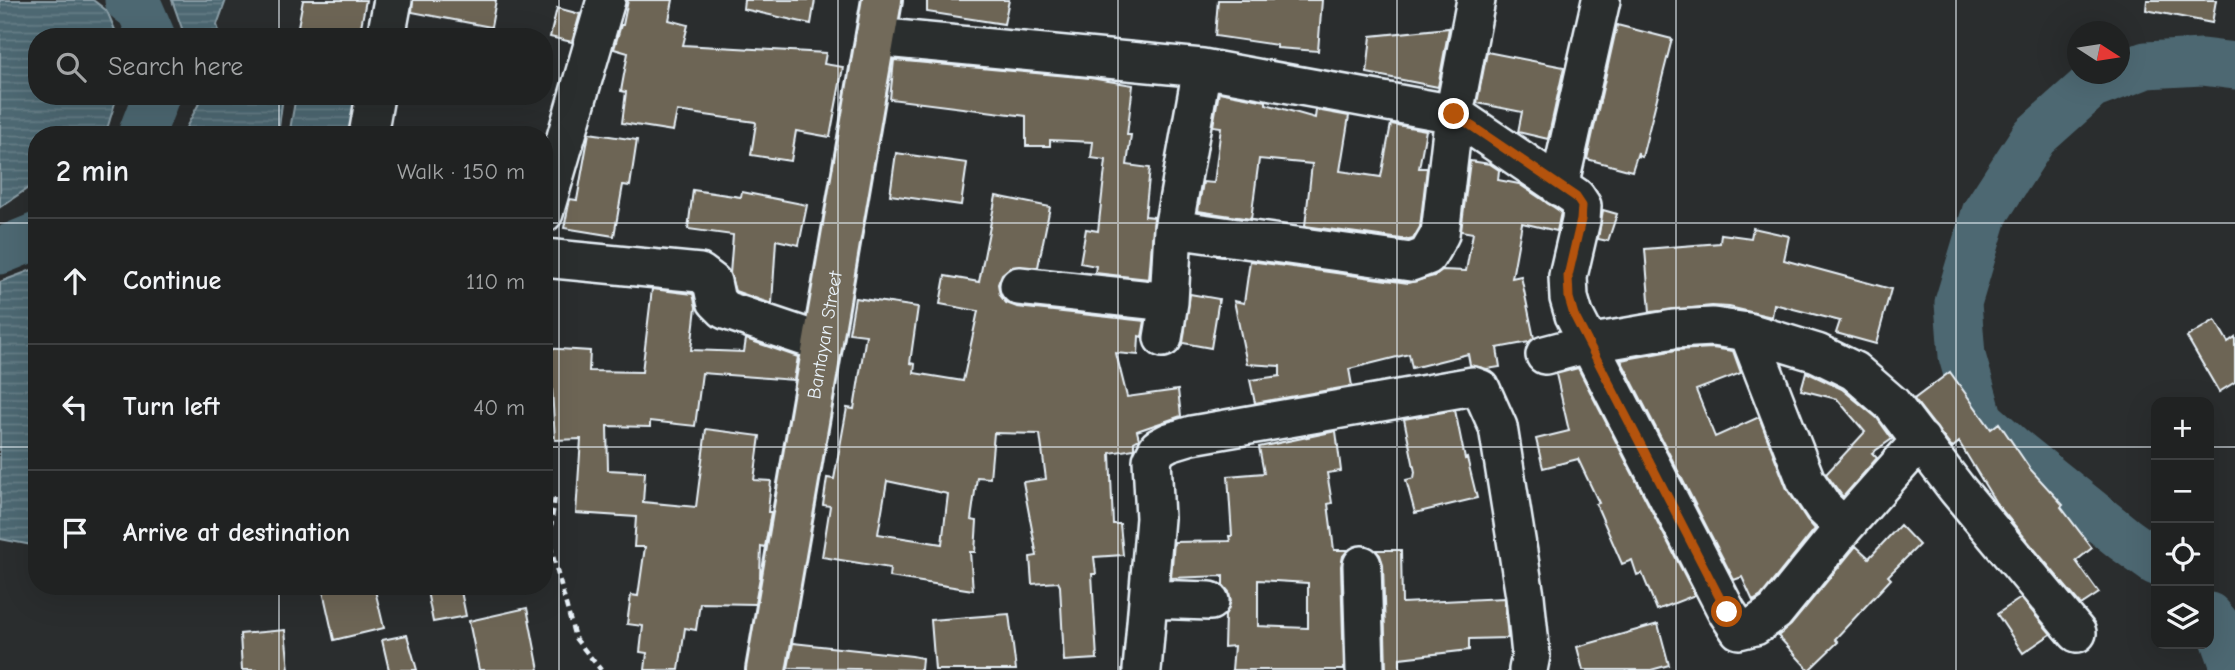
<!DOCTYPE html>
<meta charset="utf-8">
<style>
:root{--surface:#202222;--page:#282a2a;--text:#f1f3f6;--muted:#a2a4a5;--line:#3d3f40}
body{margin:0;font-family:"Comic Neue",sans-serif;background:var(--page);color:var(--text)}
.controls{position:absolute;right:21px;bottom:21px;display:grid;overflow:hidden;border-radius:14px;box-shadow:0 7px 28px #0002}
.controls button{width:63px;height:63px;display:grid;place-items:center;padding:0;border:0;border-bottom:2px solid var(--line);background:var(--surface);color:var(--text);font:35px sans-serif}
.compass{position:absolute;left:2067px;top:21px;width:63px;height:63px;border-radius:50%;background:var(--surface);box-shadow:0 7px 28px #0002;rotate:102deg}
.stop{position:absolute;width:21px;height:21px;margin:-16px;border:5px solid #b45309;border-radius:50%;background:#fff}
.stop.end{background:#b45309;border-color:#fff;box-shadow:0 2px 7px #0008}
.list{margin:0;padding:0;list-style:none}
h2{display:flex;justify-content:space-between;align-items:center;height:91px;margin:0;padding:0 28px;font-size:30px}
h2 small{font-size:23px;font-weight:400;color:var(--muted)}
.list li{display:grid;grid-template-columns:46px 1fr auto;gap:21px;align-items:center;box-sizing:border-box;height:126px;padding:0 28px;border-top:2px solid var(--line)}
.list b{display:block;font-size:26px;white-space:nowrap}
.list em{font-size:23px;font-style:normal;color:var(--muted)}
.icon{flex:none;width:38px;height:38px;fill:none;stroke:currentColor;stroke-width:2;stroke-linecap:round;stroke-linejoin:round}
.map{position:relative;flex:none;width:2235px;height:670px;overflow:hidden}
.search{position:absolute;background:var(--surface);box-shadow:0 7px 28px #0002;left:28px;top:28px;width:525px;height:77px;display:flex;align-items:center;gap:18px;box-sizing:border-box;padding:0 24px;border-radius:28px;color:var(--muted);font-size:26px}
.panel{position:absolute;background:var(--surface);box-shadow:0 7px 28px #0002;left:28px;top:126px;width:525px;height:469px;border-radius:28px}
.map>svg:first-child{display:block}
.water{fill:url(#water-rules);stroke:#8b9fa8;stroke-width:2}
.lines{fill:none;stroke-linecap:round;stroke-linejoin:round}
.river{stroke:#4d6872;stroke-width:47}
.building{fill:#6d6555;stroke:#e8f1f8;stroke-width:2;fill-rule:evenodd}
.minor-casing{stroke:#e8f1f8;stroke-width:42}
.major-casing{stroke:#e8f1f8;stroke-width:44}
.path{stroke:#e8f1f8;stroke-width:4.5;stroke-dasharray:7 5;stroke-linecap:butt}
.minor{stroke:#2a2d2e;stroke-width:37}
.major{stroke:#726b5a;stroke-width:38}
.route{stroke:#b45309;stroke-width:9}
.grid{fill:none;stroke:#e8f1f8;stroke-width:2;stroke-opacity:0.55}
.labels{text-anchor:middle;stroke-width:7;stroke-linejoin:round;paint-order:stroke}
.street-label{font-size:19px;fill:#e8f1f8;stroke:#2a2d2e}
</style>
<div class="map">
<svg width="2235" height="670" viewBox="0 0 2235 670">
<defs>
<pattern id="water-rules" width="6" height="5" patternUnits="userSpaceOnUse" patternTransform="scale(1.75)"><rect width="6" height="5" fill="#4d6872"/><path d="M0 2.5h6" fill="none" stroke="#677e87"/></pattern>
</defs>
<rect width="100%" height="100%" fill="#2a2d2e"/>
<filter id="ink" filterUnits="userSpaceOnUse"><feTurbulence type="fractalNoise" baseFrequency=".0143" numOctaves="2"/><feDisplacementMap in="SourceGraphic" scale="14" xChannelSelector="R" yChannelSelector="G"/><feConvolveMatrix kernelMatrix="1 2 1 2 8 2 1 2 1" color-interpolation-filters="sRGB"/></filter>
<g filter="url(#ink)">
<path class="water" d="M0,0H93L107,11L118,37H37V96H117L108,126L97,135H37V182L0,207Z
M172,0H226L217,25L221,37H185Z
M203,96H283L278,135H182Z
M296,96H339L362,100L355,135H289Z
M37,268V546L0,539V282Z"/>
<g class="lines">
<path class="river" d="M128,0L140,9L152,37
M141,135L156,96
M0,251L37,236
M2156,562L2124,539L2011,448L1980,420L1962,356L1958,303L1985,213L2034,137L2091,86L2146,65L2202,62L2235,66
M2209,616L2221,630L2235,669"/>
</g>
<path class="building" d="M303,0H366L359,37H296Z
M413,0H496L491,27L412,12Z
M628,0H673L669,20L688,25L683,45L826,53L824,64L843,67L830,137L796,131L791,161L751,155L756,123L755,122L677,111L673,131L622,123L626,92L621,91L628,53L614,49L621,25H623Z
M744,0H815L811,24L743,9Z
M927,0H1009L1004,24L927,12Z
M1218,0H1322L1318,51L1277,48V45L1215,36Z
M2147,0H2216L2212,23L2146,10Z
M557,8L580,14L572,42L550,37Z
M1617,25L1672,39L1642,157L1638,156V152L1632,171L1587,159Z
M1449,28L1438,87L1367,73L1371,36Z
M1487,52L1564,67L1548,139L1518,132L1522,112L1477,103Z
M894,60L1090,78L1133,85L1127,135H1131L1127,165L1150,168L1145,216L1154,217L1149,279L1095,273L1096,266L1080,263L1086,229L1098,231L1106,160L1091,158L1093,142L1050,140V146H1026V116L890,99Z
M1219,92L1266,101V104L1315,118L1316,110L1349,116L1340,171L1381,177L1391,124L1426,130L1419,168H1427L1420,227L1413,239L1409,240L1305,226L1312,164L1259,159L1251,219L1198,211L1203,182L1214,183L1221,127L1213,126Z
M589,133L637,140L630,186L623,185L614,236L564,228L570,199L577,200Z
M896,153L967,163L961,205L890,195Z
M1470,161L1490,164L1499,170L1498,180L1519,184L1561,212L1557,231L1522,223L1512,278L1521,276L1534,338L1529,342L1497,348L1500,367L1487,369L1470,365L1468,354L1412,368L1409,354L1349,369L1352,386L1255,403L1250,380L1280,376V366L1247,364L1234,301L1244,303L1250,261L1408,283L1434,276L1442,270L1466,271L1473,233L1461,231Z
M693,190L741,197L742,192L807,205L799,245L776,240L772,304L735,291L730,274L733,235L688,229Z
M996,196L1050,207L1038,267H1011L1002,274L998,284L1000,295L1006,303L1017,307L1145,321L1142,337L1139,336L1138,355L1116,353L1127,397L1178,390L1181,416L1137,431L1139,439L1134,442V449L1110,453L1113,524H1120L1123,555L1094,557L1096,574H1092L1097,659L1064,661L1060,586L1058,582L1032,584L1030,557L1037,556L1023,482L1046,479L1040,434L994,433L990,478L977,477L971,520L977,521L975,552H970L973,590L889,577L890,568L822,557L830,506L823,505L827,478L834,479L847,408L854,409L866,335L849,333L855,298L918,307L910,363L915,364L914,373L963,381L978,311L940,304L945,276L979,282ZM887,481L948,494L942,544L878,534Z
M1603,210L1617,214L1608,241L1598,239Z
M1753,228L1789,236L1784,260L1891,289L1876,344L1836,333L1840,321L1774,304L1772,317L1729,307L1712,306L1650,312L1645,249L1720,243L1721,234L1751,238Z
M652,289L693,294L696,307L691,350L744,352L746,339L798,357L794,380L702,373L695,426L650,421V427L607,426L608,470L645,472L643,502L696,507L706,429L760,436L754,480L771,481L768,512H771L765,547L761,546L760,577L755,604L700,603L696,630L685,628L679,670H645L647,653L640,652L643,626L627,624L631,595L638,596L645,547H634L636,517L576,513L581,439L555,440L551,372H544V348L590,351L589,371L642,372Z
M1190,294L1219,299L1211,348L1183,343Z
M2215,320L2228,342L2235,337V382L2219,392L2187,337Z
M1712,348L1733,351L1741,373L1696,390L1715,437L1759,417L1787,489L1807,520L1815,529L1761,596L1753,601L1742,577L1734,580L1621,360L1676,350Z
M1578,368L1695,595L1657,610L1642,573L1637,575L1632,560L1622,564L1596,504L1599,503L1578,459L1543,468L1536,439L1569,431L1556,374Z
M1806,372L1842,389L1877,418L1892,439L1872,453L1877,458L1843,497L1826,474L1865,432L1837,399L1801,390Z
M1950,372L1991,429L1999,423L2031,470L2063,505L2061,507L2092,548L2076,561L2099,593L2081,605L1996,503L1959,442L1952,448L1914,399Z
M1455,410L1465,459L1467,458L1477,498L1415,513L1406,480L1414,478L1415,472L1404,419Z
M1336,431L1341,471L1327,473L1332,503L1328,504L1334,550H1348L1343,556L1341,566L1344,670H1232L1234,646L1224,647L1225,615L1231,601L1229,592L1223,585V576L1171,578L1174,542L1230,541L1229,536H1232L1228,476L1264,473L1259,447ZM1258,580L1308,583V628L1258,626Z
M1900,525L1919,545L1888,576L1891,579L1835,639L1838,642L1809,670L1778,636L1791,625L1856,546L1869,558Z
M1375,550H1401L1402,603L1504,598L1508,638L1469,639V650L1400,658V670H1386L1383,564L1380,555Z
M345,586H374L384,628L334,640L323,591Z
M426,586H460L466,616L433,622Z
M2021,598L2051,634L2023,653L1997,614Z
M527,608L539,670H479L469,621Z
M1009,614L1016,670H935L931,620Z
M1658,624L1669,665L1651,670H1583L1577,647Z
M285,630L289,670H242L240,634Z
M407,635L417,670H389L382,640Z
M793,643L912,656L922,658L921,670L788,668Z"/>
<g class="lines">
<defs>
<path id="minor" d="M386,37L393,0
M875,37L1202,68L1454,114L1576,197L1582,206L1581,220L1568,276L1569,298L1574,315L1727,612L1739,630L1755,626L1775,612L1844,527L1921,440
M368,135L375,96
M1559,187L1601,0
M544,213L606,0
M1173,229L1411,262L1427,256L1440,234L1454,114L1476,0
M544,258L700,273L712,282L716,301L725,310L823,343
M1019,286L1169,302
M1748,332L1806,481L1824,508L1844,527
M1163,338L1169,302L1173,229L1202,68
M1545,355L1587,344L1674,329L1713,327L1748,332L1817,353L1854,371L1892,404L1957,489L2077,633
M1362,565L1365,670
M1149,599L1210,601
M1142,670L1155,518L1152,460L1158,448L1169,442L1192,435L1473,386L1481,389L1498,427L1525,596L1531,655L1528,670"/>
<g id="major">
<path id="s1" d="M766,670L882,0"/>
</g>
</defs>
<use href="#minor" class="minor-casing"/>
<use href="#major" class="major-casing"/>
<path class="path" d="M544,496L555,497L549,541L575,638L601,670"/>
<use href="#minor" class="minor"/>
<use href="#major" class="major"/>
</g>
</g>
<g class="lines" filter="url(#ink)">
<path class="route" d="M1454,114L1576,197L1582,206L1581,220L1568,276L1569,298L1574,315L1727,612"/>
</g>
<path class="grid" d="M279,0V37M559,0V670M838,0V670M1118,0V670M1397,0V670M1676,0V670M1956,0V670M279,96V135M0,223H37M544,223H2235M0,447H37M544,447H2156M2209,447H2235M279,586V670"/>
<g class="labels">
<g class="street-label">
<text dy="7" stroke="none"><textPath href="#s1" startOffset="340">Bantayan Street</textPath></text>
</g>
</g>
</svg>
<div class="controls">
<button>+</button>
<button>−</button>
<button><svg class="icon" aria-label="locate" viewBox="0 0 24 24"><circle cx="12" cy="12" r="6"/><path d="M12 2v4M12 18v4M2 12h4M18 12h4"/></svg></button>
<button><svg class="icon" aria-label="layers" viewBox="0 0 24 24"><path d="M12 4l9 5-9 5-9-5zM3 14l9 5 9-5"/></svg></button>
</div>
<svg class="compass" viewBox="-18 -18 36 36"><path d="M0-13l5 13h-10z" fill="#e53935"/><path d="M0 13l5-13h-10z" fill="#a2a4a5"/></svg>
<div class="stop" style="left:1727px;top:612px"></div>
<div class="stop end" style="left:1454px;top:114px"></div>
<div class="search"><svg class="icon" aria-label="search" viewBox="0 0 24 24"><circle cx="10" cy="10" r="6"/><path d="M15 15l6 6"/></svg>Search here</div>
<section class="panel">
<h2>2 min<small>Walk · 150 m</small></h2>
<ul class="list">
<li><svg class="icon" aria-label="ahead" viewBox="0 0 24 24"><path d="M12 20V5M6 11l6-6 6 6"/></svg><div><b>Continue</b></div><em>110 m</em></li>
<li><svg class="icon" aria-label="left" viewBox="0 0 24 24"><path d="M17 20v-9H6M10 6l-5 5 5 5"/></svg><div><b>Turn left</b></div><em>40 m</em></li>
<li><svg class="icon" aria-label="arrive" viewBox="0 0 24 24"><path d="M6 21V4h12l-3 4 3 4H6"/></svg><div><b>Arrive at destination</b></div></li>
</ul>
</section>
</div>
